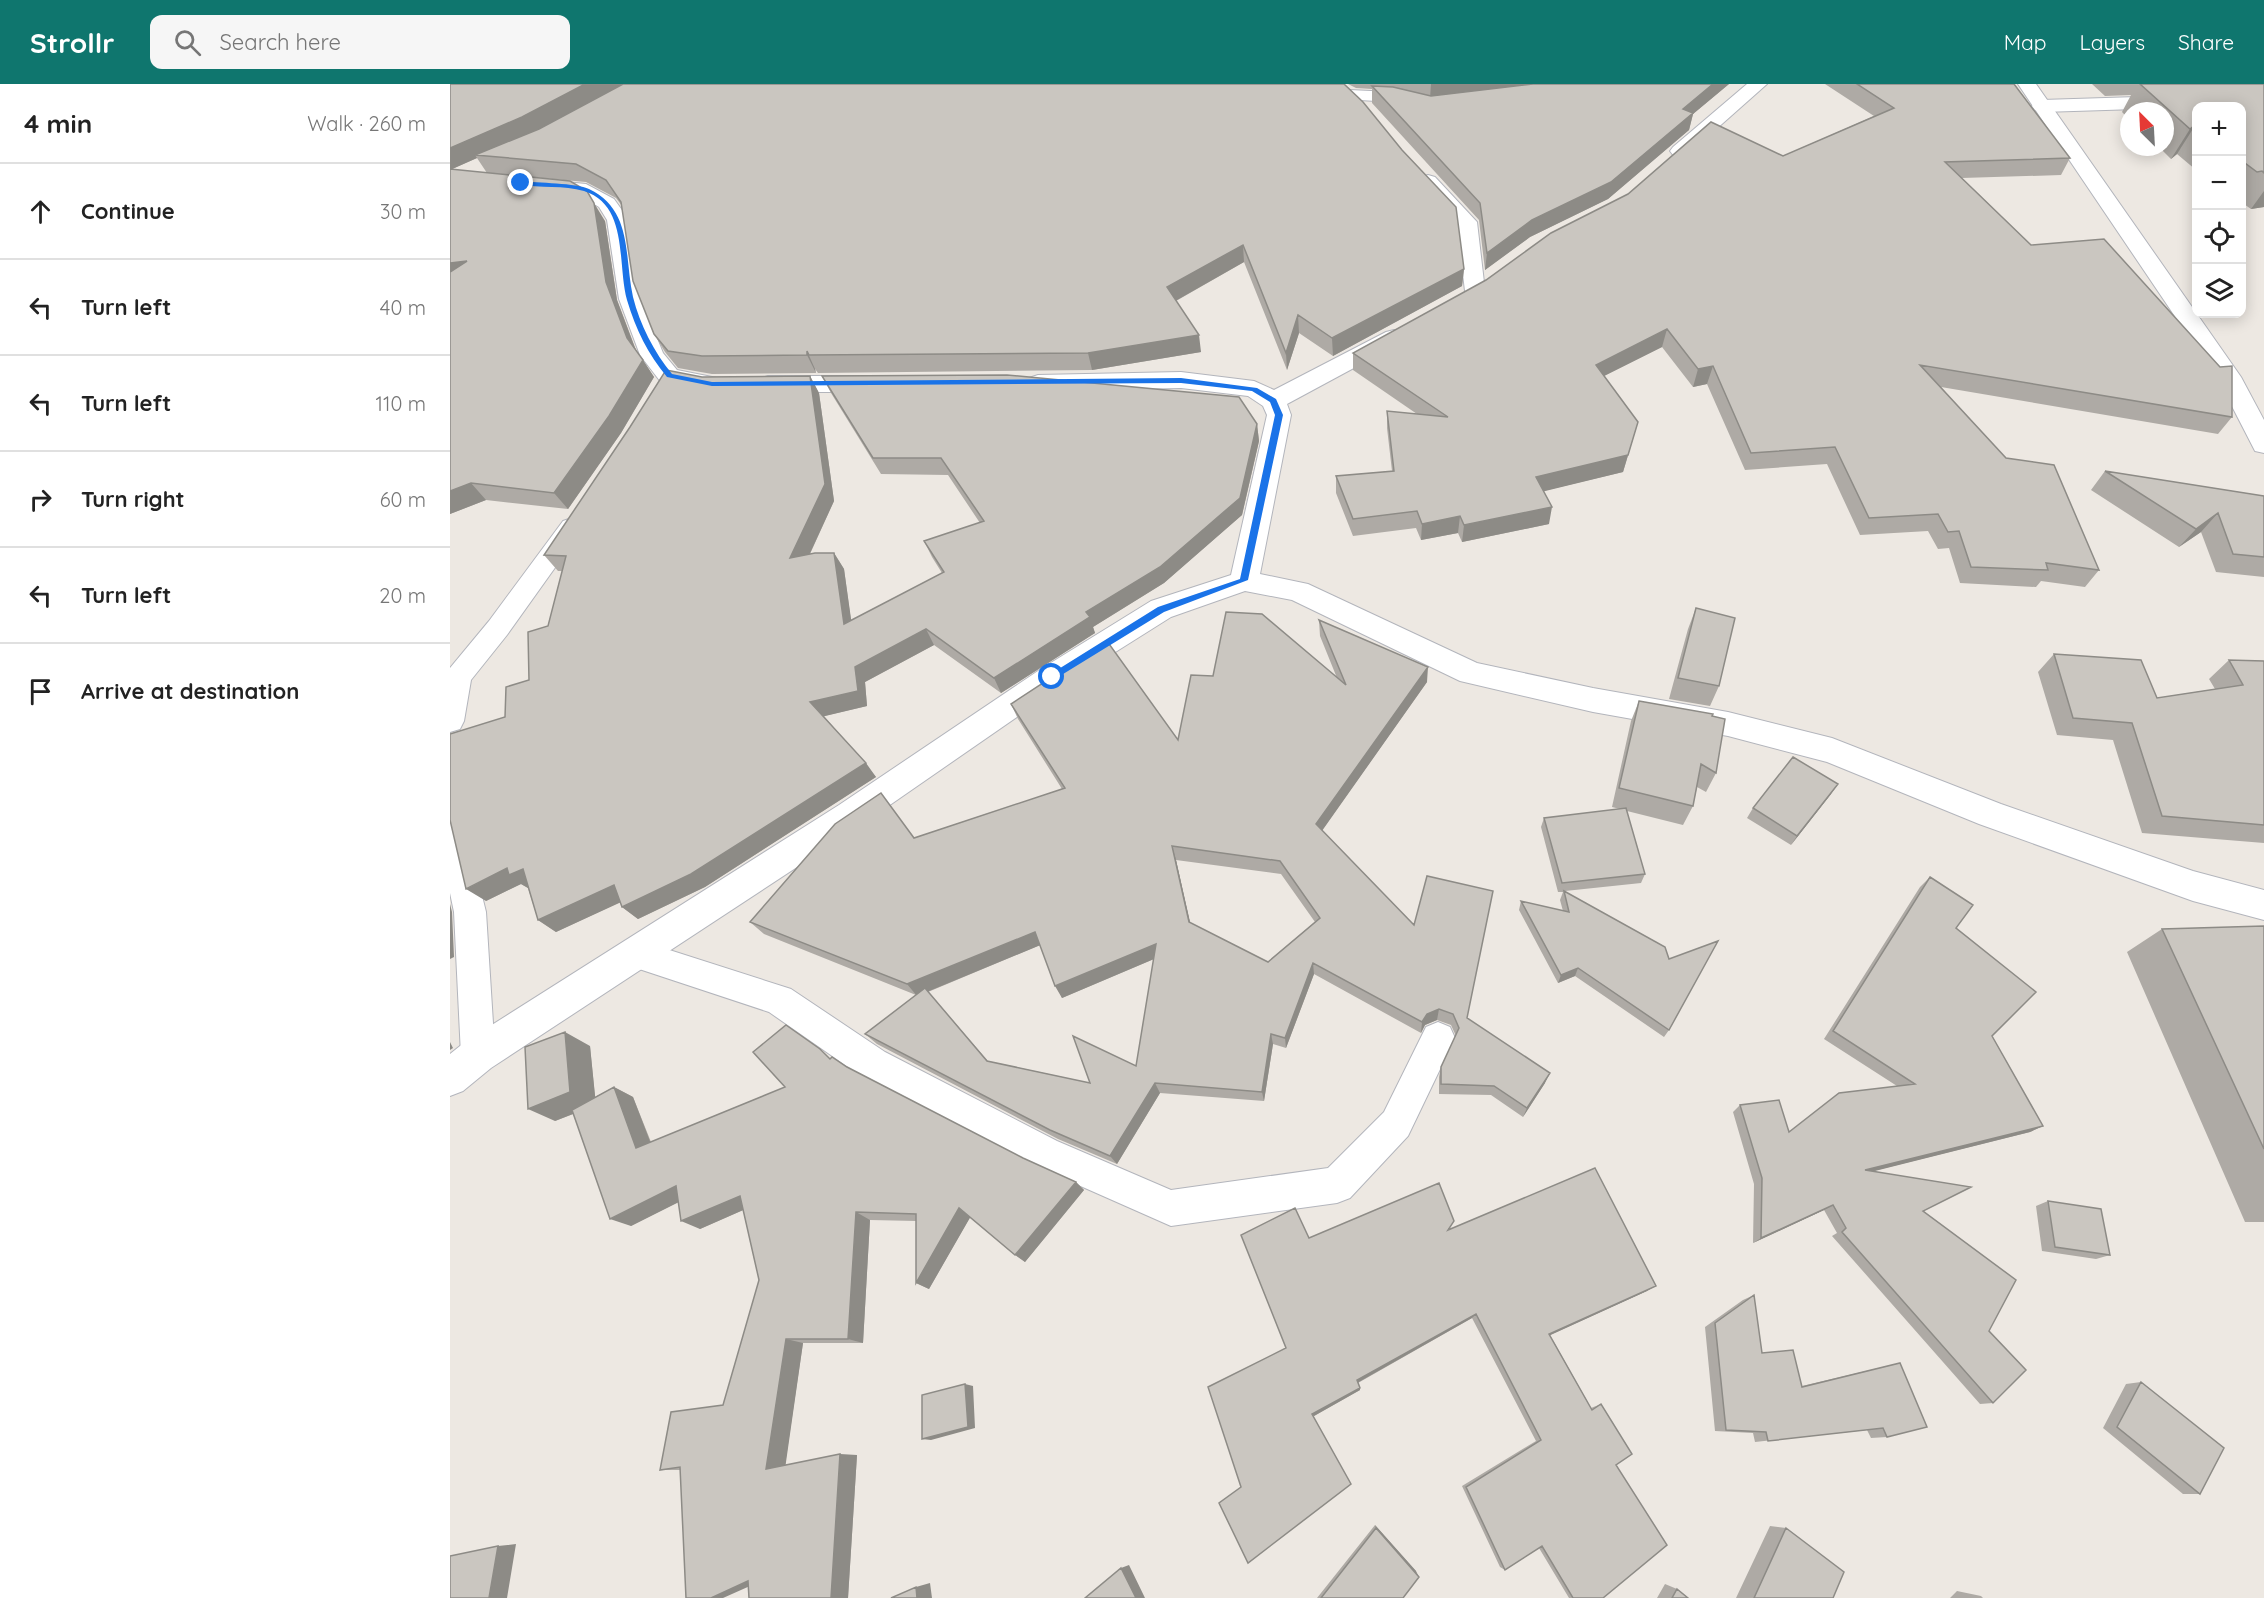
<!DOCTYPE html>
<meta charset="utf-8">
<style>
:root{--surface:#fff;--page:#f6f6f6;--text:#222;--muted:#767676;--line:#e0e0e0;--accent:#0f766e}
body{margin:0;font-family:Quicksand,sans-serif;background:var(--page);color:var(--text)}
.controls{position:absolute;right:18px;top:18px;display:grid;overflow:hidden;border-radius:12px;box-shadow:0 3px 15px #0003}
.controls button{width:54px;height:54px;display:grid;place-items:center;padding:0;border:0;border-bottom:2px solid var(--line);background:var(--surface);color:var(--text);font:30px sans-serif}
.compass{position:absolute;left:1670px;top:18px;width:54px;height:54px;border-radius:50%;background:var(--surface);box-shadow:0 3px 15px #0003;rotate:336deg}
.stop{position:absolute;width:18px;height:18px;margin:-14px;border:4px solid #1a73e8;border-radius:50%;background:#fff}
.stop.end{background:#1a73e8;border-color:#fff;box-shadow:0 2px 6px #0008}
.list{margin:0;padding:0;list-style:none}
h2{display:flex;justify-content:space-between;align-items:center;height:78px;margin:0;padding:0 24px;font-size:26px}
h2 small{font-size:20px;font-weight:400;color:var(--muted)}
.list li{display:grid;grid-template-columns:39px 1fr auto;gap:18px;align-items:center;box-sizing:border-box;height:96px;padding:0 24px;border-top:2px solid var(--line)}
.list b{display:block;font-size:22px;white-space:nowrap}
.list em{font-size:20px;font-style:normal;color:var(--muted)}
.icon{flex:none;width:33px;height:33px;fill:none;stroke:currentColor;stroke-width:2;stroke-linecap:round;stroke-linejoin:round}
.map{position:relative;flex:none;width:1814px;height:1514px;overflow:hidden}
header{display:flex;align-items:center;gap:36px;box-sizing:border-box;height:84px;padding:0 30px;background:var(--accent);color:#fff}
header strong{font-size:28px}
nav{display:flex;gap:33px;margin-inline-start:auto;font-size:21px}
.search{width:420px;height:54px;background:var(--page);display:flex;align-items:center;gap:15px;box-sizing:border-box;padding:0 21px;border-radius:12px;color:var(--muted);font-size:22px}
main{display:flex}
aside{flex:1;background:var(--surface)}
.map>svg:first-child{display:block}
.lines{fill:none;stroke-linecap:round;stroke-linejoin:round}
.service-casing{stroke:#b3b5bc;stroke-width:2}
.minor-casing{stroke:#b3b5bc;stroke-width:2}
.tertiary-casing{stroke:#b3b5bc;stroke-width:2}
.service{fill:#fff;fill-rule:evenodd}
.minor{fill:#fff;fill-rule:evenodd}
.tertiary{fill:#fff;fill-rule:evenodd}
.wall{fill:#aeaaa5;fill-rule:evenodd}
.shaded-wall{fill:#8d8b86}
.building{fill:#cac6c0;stroke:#8d8b86;stroke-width:1.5;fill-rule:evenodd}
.route{fill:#1a73e8}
</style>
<header>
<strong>Strollr</strong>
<div class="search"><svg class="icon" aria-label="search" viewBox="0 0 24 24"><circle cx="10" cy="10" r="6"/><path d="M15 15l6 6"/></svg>Search here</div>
<nav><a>Map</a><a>Layers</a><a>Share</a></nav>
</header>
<main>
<aside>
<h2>4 min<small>Walk · 260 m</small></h2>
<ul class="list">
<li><svg class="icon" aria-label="ahead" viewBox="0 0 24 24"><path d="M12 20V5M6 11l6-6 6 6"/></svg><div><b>Continue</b></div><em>30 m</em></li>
<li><svg class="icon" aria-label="left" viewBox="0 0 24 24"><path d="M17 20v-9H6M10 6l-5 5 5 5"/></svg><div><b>Turn left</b></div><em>40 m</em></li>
<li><svg class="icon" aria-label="left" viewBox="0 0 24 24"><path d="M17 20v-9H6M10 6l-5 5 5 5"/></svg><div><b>Turn left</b></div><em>110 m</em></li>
<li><svg class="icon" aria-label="right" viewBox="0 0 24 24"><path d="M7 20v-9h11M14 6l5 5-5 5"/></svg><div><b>Turn right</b></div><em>60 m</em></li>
<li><svg class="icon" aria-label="left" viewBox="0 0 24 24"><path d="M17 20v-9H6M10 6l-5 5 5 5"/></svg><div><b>Turn left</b></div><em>20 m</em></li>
<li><svg class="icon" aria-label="arrive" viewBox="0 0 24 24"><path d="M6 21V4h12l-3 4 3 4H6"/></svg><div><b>Arrive at destination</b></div></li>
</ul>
</aside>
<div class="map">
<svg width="1814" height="1514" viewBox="0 0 1814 1514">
<rect width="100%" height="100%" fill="#ede8e2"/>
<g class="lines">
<defs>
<path id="service" d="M899,6L943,8L968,14L971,18L968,22L962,23L943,18L893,15L890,11L893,7Z
M978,91L985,93L1027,138L1035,207L1032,211L1025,213L1018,211L1015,207L1007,139L969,97L971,93Z
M122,434L131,437L134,443L57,551L21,596L14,637L10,645L0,648V584L39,537L113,437Z
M0,730L11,734L15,743L36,828L45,971L40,982L28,987L16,982L11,971L4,828L0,809Z
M185,855L341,905L435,968L607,1057L721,1106L878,1084L934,1028L976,943L988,938L1000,943L1005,954L958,1052L900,1114L887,1119L721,1142L583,1081L411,992L319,928L174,880L169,870L174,860Z"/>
<path id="minor" d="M1297,0H1317L1237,71H1223L1220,67L1223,63Z
M1814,9V21L1592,28L1585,26L1582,22L1585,18L1592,16Z
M0,87L136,100L164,115L179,136L191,215L213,269L227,286L267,294L270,299L267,304L258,307L210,297L190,271L169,215L157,136L149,123L131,112L0,99Z
M944,246L952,248L956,253L952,258L837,320L841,331L810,490L858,500L1027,579L1143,604L1278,628L1382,654L1551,720L1743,787L1814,806V836L1743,817L1529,740L1377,678L1278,652L1143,628L1010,597L842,516L795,507L721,533L613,601L411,741L41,984L13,1007L0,1012V970L15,958L389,721L591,585L701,517L781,491L817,331L813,322L798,312L731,304L588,307L579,304L576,299L579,294L588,291L731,288L804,297L824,306L936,248Z
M318,292H420L429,295L432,300L429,305L420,308H318L309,305L306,300L309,295Z"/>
<path id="tertiary" d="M1568,0H1586L1791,293L1814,336V369L1805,367L1770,299Z"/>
</defs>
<use href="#service" class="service-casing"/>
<use href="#minor" class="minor-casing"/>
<use href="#tertiary" class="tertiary-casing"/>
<use href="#service" class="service"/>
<use href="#minor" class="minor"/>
<use href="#tertiary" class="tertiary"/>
</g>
<path class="wall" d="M0,0L1014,185L1012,202L883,272L849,249L837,286L794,178L726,217L751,268L642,286L368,289L365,285L366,289L262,290L228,284L215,268L204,250L172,122L166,114L136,98L37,89L27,74L2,85L155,137L167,216L186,266L204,293L171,349L118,425L36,416L0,430Z
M898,0H1279L1243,30L1239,46L1158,115L1080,153L1035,186L1029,136L922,19V5L906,4Z
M1375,0H1564L1620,74L1611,91L1512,94L1581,161L1782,333L1768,350L1491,303L1649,486L1635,503L1591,497L1586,503L1510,499L1499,464L1488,465L1478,447L1410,451L1377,380L1295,386L1257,300L1243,303L1212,263L1154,292L1188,338L1173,388L1093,407L1099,440L1012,458L1008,449L971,456L966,444L903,452L886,409V392L942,387L937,344V327L967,330L903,286V269L1333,72L1424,32Z
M1642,0H1814V123L1801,125L1791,118V22H1746V86L1727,70L1721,75L1709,63H1715V27H1679V35L1672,28L1681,11L1655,12Z
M360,292L369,309L384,417L360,470L384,469L394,485L401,537L492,489L482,473L474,457L530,439L498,391L431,390L381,309L372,292L807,340L809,357L792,431L714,499L643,543L645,549L551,609L484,561L415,598L417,622L374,632L426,693L255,803L188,835L172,823L170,818L106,848L88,836L78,804L71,800L36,817L55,633L79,596L98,542L112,487H108L94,471L252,293Z
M1655,387L1814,412V493L1766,488L1751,448L1729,463L1641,406Z
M1246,524L1269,602L1260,622L1219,615L1238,545Z
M869,536L977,598L872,746L1017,934L1095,999L1073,1033L1041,1011L989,1010V993L991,983L1006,952L1001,941L987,936L975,941L971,949L864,890L836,964L823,960L814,1017L710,1009L667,1080L608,1055L427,960L415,950L466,911L314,850L300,838L464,754L612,705L568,635L561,620L728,656L763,592L887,594L870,552ZM726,776L831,790L865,838L818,878L740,839ZM590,861L612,914L704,875L686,982L640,999L538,977L478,908Z
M1604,570L1707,614L1765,605L1759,595L1779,576L1814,577V759L1692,749L1663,656L1607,651L1588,588Z
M1189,617L1262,632L1266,689L1256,708L1247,703L1243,722L1233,741L1177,727L1195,790L1191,799L1115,807L1219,946L1214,953L1125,892L1108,899L1069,826L1071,817L1113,827L1110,816L1113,808H1108L1091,743L1094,734L1170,725L1162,723L1181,637Z
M1381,710L1341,761L1297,734L1303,724Z
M1480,793L1506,844L1542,952L1593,1042L1580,1048L1423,1087L1473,1127L1539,1247L1543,1319L1530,1320L1382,1152L1387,1149L1374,1126L1303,1159L1304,1100L1283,1028L1290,1021L1339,1048L1447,1002L1374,955L1470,803Z
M1814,842V1138H1795L1677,868L1712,845Z
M140,962L145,1013L164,1003L183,1013L201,1058L335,1003L382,974L397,983L573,1074L626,1098L634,1106L575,1178L520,1133L479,1205L466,1199V1137L420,1136L413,1259H353L335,1381L407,1371L398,1514H299L298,1503L230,1386H210L273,1321L309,1196L293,1126L250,1145L228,1118L181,1142L123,1030L105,1037Z
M1598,1117L1660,1171L1646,1175L1592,1167L1586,1122Z
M1001,1145L1197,1207L1100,1251L1141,1324L1151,1320L1166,1381L1153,1514H1119L1089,1464L1055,1486L1050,1483L1012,1402L1086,1357L1022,1234L908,1299L910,1304V1306L864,1332L791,1403L836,1264L859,1154Z
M1304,1211L1312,1269L1352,1302L1450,1279L1437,1353L1421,1354L1417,1346L1305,1358L1303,1349L1265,1347L1255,1243L1293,1216Z
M1691,1298L1750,1410H1733L1653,1344L1676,1300Z
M925,1441L966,1487L953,1514H867Z
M1320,1442L1336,1444L1383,1514H1286Z
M1215,1500L1227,1505L1238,1514H1207Z
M1507,1507L1531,1512L1533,1514H1500Z"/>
<path class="shaded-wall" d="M135,0H176L83,50L25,71L27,74L0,86V64Z
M981,0H1100L980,15Z
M1263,0H1279L1243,30L1239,46L1158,115L1080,153L1035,186L1037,169L1233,25Z
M1746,40L1727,70L1721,75L1740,45Z
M1814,107V123L1801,125Z
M144,119L155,137L167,216L188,272L177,254L156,198Z
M793,161L794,178L720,220L717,203Z
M17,177L0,199V179Z
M1014,185L1012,202L883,272L882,254Z
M848,231L849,249L837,286L836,269Z
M1217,245L1212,263L1142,298L1146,281Z
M749,251L751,268L642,286L638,269Z
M357,267L365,285L366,289L357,271Z
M193,276L204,293L171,349L118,425L104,409Z
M1263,282L1257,300L1243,303L1248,285Z
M360,292L369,309L384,417L350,491L340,474Z
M1188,338L1173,388L1083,410L1086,393Z
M807,340L809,357L792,431L714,499L643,543L645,549L551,609L544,594L636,528Z
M21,399L36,416L0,430V407Z
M1102,423L1099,440L1012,458L1014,441Z
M1768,429L1751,448L1729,463L1746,445Z
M1010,432L1008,449L971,456L972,440Z
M384,469L394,485L404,556L394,540Z
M476,545L484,561L415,598L417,622L371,633L360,618L405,583Z
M978,583L977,598L867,754L866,740Z
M416,679L426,693L255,803L188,835L172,823Z
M1388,700L1381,710L1341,761L1347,752Z
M722,762L726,776L743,851L739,838Z
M57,784L73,785L91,798L78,804L71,800L36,817L16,805Z
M164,801L180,814L106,848L88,836Z
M0,820L2,828L4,873L0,875Z
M585,848L593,860L467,912L457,900Z
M706,860L711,872L612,914L605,902Z
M863,879L864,890L836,964L835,954Z
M1128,884L1125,892L1108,899L1111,891Z
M989,925L987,936L975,941L971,949L972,938L977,930Z
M115,948L140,962L146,1021L105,1037L78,1025Z
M821,950L823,960L814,1017L812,1008Z
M0,958L3,964L0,966Z
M1100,989L1095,999L1073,1033L1077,1024Z
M705,999L710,1009L667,1080L660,1072Z
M164,1003L183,1013L206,1073L186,1064Z
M1593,1042L1580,1048L1405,1092L1415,1086Z
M626,1098L634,1106L575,1178L565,1171Z
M226,1102L245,1110L181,1142L160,1135Z
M290,1112L307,1120L250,1145L231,1137Z
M1383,1121L1374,1126L1303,1159L1311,1154Z
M509,1124L521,1132L479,1205L466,1199Z
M406,1128L420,1136L413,1259L398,1255Z
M1206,1202L1197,1207L1094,1254L1099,1250Z
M1026,1230L1022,1234L907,1299V1296Z
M336,1255L353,1259L335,1385H316Z
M515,1300L523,1302L525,1344L481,1356L472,1355Z
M910,1304V1306L864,1332L862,1330Z
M390,1370L407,1371L398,1514H381Z
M925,1441L966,1487L969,1493L926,1444Z
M66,1460L57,1514H39L48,1462Z
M679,1481L695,1514H686L671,1484Z
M318,1494L273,1514H261L298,1497Z
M480,1499L482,1514H467L466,1503Z"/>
<path class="building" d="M0,0H135L72,33L0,64Z
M173,0H894L913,18L952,66L1006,123L1014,185L882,254L848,231L836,269L793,161L717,203L749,251L638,269L359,271L357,267V271L252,272L218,267L204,250L183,197L171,118L156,96L126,80L25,71L89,45Z
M1083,0H1263L1233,25L1243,29L1161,98L1082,136L1037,169L1030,119L922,2L943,3L981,12Z
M1407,0H1564L1620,74L1495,78L1581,161L1654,155L1770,283L1782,282V333L1470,281L1556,374L1604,381L1649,486L1596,479L1598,486L1521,483L1509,447L1498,448L1488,430L1419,434L1385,363L1301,369L1263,282L1248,285L1217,245L1146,281L1188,338L1178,371L1086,393L1102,423L1014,441L1010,432L972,440L967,427L903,435L886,392L944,387L937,327L998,333L903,269L1036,196L1101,149L1178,110L1261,38L1333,72L1444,24Z
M1690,0H1814V89L1812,87L1807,88L1791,76V22H1746V41V40L1740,45Z
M0,85L120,97L137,107L144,119L156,198L177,254L193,276L159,332L104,409L21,399L0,407V188L17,177L0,179Z
M216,286L252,293L360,292L375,400L340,474L365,469H384L394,540L494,488L474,457L534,437L491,374H423L372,292L557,291L789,313L807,340L790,414L710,483L636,528L640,533L544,594L476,545L405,583L408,607L360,618L416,679L241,790L172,823L164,801L88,836L73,785L59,791L57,784L16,805L0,736V650L55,633L56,603L79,596L78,548L98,542L116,472L94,471L180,343Z
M1655,387L1814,412V473L1783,470L1768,429L1746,445Z
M1246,524L1285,534L1269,602L1228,594Z
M776,528L812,530L896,601L869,536L978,583L866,740L964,841L977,792L1043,807L1017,934L1100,989L1077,1024L1044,1002L991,1000V983L1009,944L1003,930L989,925L977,930L972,938L863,879L835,954L821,950L812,1008L705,999L660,1072L600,1046L415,950L475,904L537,977L640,999L623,952L686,982L706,860L605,902L585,848L457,900L300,838L385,740L431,709L464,754L615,704L561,620L657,557L728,656L741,591L763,592ZM722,762L830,777L870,834L818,878L739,838Z
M1604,570L1691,576L1707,614L1793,601L1779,576L1814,577V741L1712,732L1682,639L1623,634Z
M1189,617L1263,630L1262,632L1275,635L1266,689L1251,680L1243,722L1169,704Z
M1343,673L1388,700L1347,752L1303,724Z
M1176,724L1195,790L1112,799L1094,734Z
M1480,793L1523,821L1506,844L1586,908L1542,952L1593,1042L1415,1086L1521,1103L1473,1127L1566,1196L1539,1247L1576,1286L1543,1319L1392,1148L1396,1144L1383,1121L1311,1154L1312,1094L1290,1021L1329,1016L1339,1048L1389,1009L1465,1000L1383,947Z
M1114,807L1215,863L1219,875L1268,857L1219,946L1128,884L1111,891L1071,817L1119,828Z
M1814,842V1065L1712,845Z
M336,941L370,965L380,975L382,973L397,983L573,1074L626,1098L565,1171L509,1124L466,1199V1130L406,1128L398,1255H336L316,1385L390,1370L381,1514H299L298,1497L261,1514H236L230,1383L210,1386L221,1328L273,1321L309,1196L290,1112L231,1137L226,1102L160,1135L122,1026L164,1003L186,1064L335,1003L303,968Z
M115,948L120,1008L78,1025L75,963Z
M1145,1084L1206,1202L1099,1250L1142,1326L1151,1320L1182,1370L1166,1381L1217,1461L1153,1514H1123L1092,1462L1055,1486L1016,1403L1091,1356L1026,1230L907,1296L910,1304L862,1330L901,1400L798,1479L769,1419L791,1403L758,1303L836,1264L791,1151L845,1124L859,1154L989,1099L1004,1137L998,1146Z
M1598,1117L1651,1125L1660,1171L1605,1163Z
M1304,1211L1312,1269L1343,1266L1352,1303L1450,1279L1477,1343L1437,1353L1433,1344L1318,1357L1316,1348L1276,1346L1265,1239Z
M1691,1298L1774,1364L1750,1410L1667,1343Z
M515,1300L518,1343L472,1355V1311Z
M926,1444L969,1493L953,1514H871Z
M1336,1444L1394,1488L1383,1514H1304Z
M48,1462L39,1514H0V1472Z
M671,1484L686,1514H635Z
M466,1503L467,1514H441Z
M1227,1505L1238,1514H1222Z"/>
<path class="route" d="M71,97C87,99 127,99 139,105C183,126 174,172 183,213C190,241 204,268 222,290L262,298L731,294L807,304L826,315L833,331L798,496L714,528L605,595H599V591L708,523L790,495L825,331L820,318L802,307L731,299L262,302L217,293C198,270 186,246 177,216C167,181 179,121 134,107C114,101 90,104 69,101Z"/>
</svg>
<div class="controls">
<button>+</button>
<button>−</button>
<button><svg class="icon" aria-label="locate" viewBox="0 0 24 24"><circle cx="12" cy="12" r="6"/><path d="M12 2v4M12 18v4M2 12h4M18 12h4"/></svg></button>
<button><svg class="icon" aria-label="layers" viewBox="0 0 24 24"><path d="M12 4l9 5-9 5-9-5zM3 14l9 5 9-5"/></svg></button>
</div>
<svg class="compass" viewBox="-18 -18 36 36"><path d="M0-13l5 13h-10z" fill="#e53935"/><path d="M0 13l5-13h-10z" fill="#767676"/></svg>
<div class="stop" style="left:602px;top:593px"></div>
<div class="stop end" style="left:71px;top:99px"></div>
</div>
</main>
